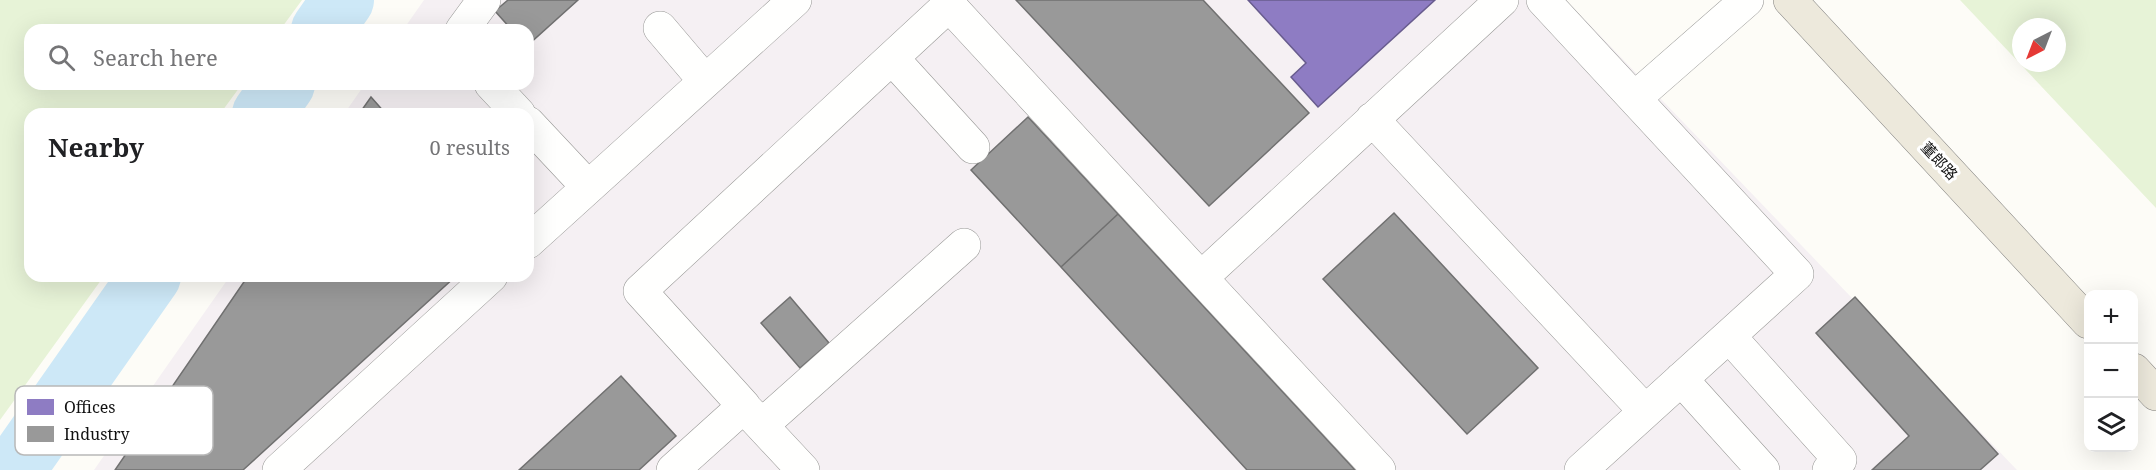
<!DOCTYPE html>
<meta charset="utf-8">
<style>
:root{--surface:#fff;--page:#f2f2f2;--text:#202124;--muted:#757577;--line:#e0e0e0}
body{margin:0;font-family:"Noto Serif","Noto Sans SC",serif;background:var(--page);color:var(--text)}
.controls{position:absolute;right:18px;bottom:18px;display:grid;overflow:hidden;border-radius:12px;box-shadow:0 6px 24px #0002}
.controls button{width:54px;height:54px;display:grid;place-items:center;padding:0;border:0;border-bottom:2px solid var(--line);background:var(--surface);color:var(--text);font:30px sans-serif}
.compass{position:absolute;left:2012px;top:18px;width:54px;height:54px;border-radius:50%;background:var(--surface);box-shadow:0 6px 24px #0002;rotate:222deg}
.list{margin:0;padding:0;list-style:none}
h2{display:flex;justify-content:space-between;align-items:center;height:78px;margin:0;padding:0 24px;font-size:26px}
h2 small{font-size:20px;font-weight:400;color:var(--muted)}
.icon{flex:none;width:33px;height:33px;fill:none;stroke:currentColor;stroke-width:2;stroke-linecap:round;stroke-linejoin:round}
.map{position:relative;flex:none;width:2156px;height:470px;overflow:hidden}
.search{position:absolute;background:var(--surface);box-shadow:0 6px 24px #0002;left:24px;top:24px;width:510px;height:66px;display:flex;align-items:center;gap:15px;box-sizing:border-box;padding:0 21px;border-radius:18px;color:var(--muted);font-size:22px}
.panel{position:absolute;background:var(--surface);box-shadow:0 6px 24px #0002;left:24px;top:108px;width:510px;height:174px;border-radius:18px}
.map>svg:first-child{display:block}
.industrial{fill:#f5f0f3}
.green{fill:#e7f3d7;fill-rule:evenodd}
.offices{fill:#8e7cc3;stroke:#685c8e;stroke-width:1.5}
.industry{fill:#999;stroke:#707070;stroke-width:1.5}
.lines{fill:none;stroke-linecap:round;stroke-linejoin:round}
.river{stroke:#cde8f7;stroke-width:62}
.minor-casing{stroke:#979795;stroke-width:34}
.major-casing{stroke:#858482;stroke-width:34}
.minor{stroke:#fffffe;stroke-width:33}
.major{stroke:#ede9dc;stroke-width:33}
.labels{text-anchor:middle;stroke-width:6;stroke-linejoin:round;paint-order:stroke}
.street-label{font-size:15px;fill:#111;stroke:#fff}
.key{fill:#fff;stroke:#b8b8b8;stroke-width:1.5}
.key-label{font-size:16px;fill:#111}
</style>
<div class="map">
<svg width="2156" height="470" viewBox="0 0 2156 470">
<rect width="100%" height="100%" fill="#fdfcf7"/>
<path class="industrial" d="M424,0H1566L2017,470H94L230,276H528V114H344L365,84H528V30H403Z"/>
<path class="green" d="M0,0H302L280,30H30V84H242L220,114H30V276H104L0,420Z
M1960,0H2156V208ZM2021,27H2057V63H2021Z"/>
<path class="offices" d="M1248,0H1435L1318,107L1291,77L1306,63Z"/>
<path class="industry" d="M508,0H578L528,45V30H512L495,11Z
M1016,0H1203L1309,113L1209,206Z
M371,97L386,114H359Z
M1028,117L1118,214L1061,267L971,170Z
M1394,213L1538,368L1467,434L1323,279Z
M1118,214L1355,470H1247L1061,267Z
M248,276H456L243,470H115Z
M790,297L829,343L800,368L761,323Z
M1855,297L1998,454L1980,470H1872L1909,436L1816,333Z
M621,376L676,436L639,470H519Z"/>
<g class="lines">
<path class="river" d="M322,30L343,0
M263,114L284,84
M14,470L150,276"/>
<defs>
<path id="minor" d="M1543,0L1797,274L1581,470
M660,28L705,81
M462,30L484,0
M892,58L973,147
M491,84L519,114
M1635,98L1747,0
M1372,119L1645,411
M528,123L588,187
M528,242L795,0
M1201,278L1379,470
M1729,336L1840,460L1829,470
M1681,379L1763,470
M747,410L803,470
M762,425L964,245
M279,470L491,276
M673,470L744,406L640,291L949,5L1201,278L1502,0"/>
<path id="major" d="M1790,0L2088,322
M2134,370L2156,394"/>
</defs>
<use href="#minor" class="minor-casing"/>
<use href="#major" class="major-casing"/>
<use href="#minor" class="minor"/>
<use href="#major" class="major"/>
</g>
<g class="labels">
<g class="street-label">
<text transform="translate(1939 161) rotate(47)" y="5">董郎路</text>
</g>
</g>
<rect x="15" y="386" width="198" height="69" rx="9" class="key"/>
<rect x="27" y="399" width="27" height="16" fill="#8e7cc3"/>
<rect x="27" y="426" width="27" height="16" fill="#999"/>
<g class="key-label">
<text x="64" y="413">Offices</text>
<text x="64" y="440">Industry</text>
</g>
</svg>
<div class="controls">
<button>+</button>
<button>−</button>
<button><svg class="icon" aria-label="layers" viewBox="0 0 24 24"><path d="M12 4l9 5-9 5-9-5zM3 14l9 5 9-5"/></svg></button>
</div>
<svg class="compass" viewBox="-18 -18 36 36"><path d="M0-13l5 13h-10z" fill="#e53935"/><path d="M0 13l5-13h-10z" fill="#757577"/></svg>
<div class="search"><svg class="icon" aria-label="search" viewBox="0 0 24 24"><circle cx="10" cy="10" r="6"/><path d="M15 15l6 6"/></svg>Search here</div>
<section class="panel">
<h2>Nearby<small>0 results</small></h2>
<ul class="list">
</ul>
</section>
</div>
